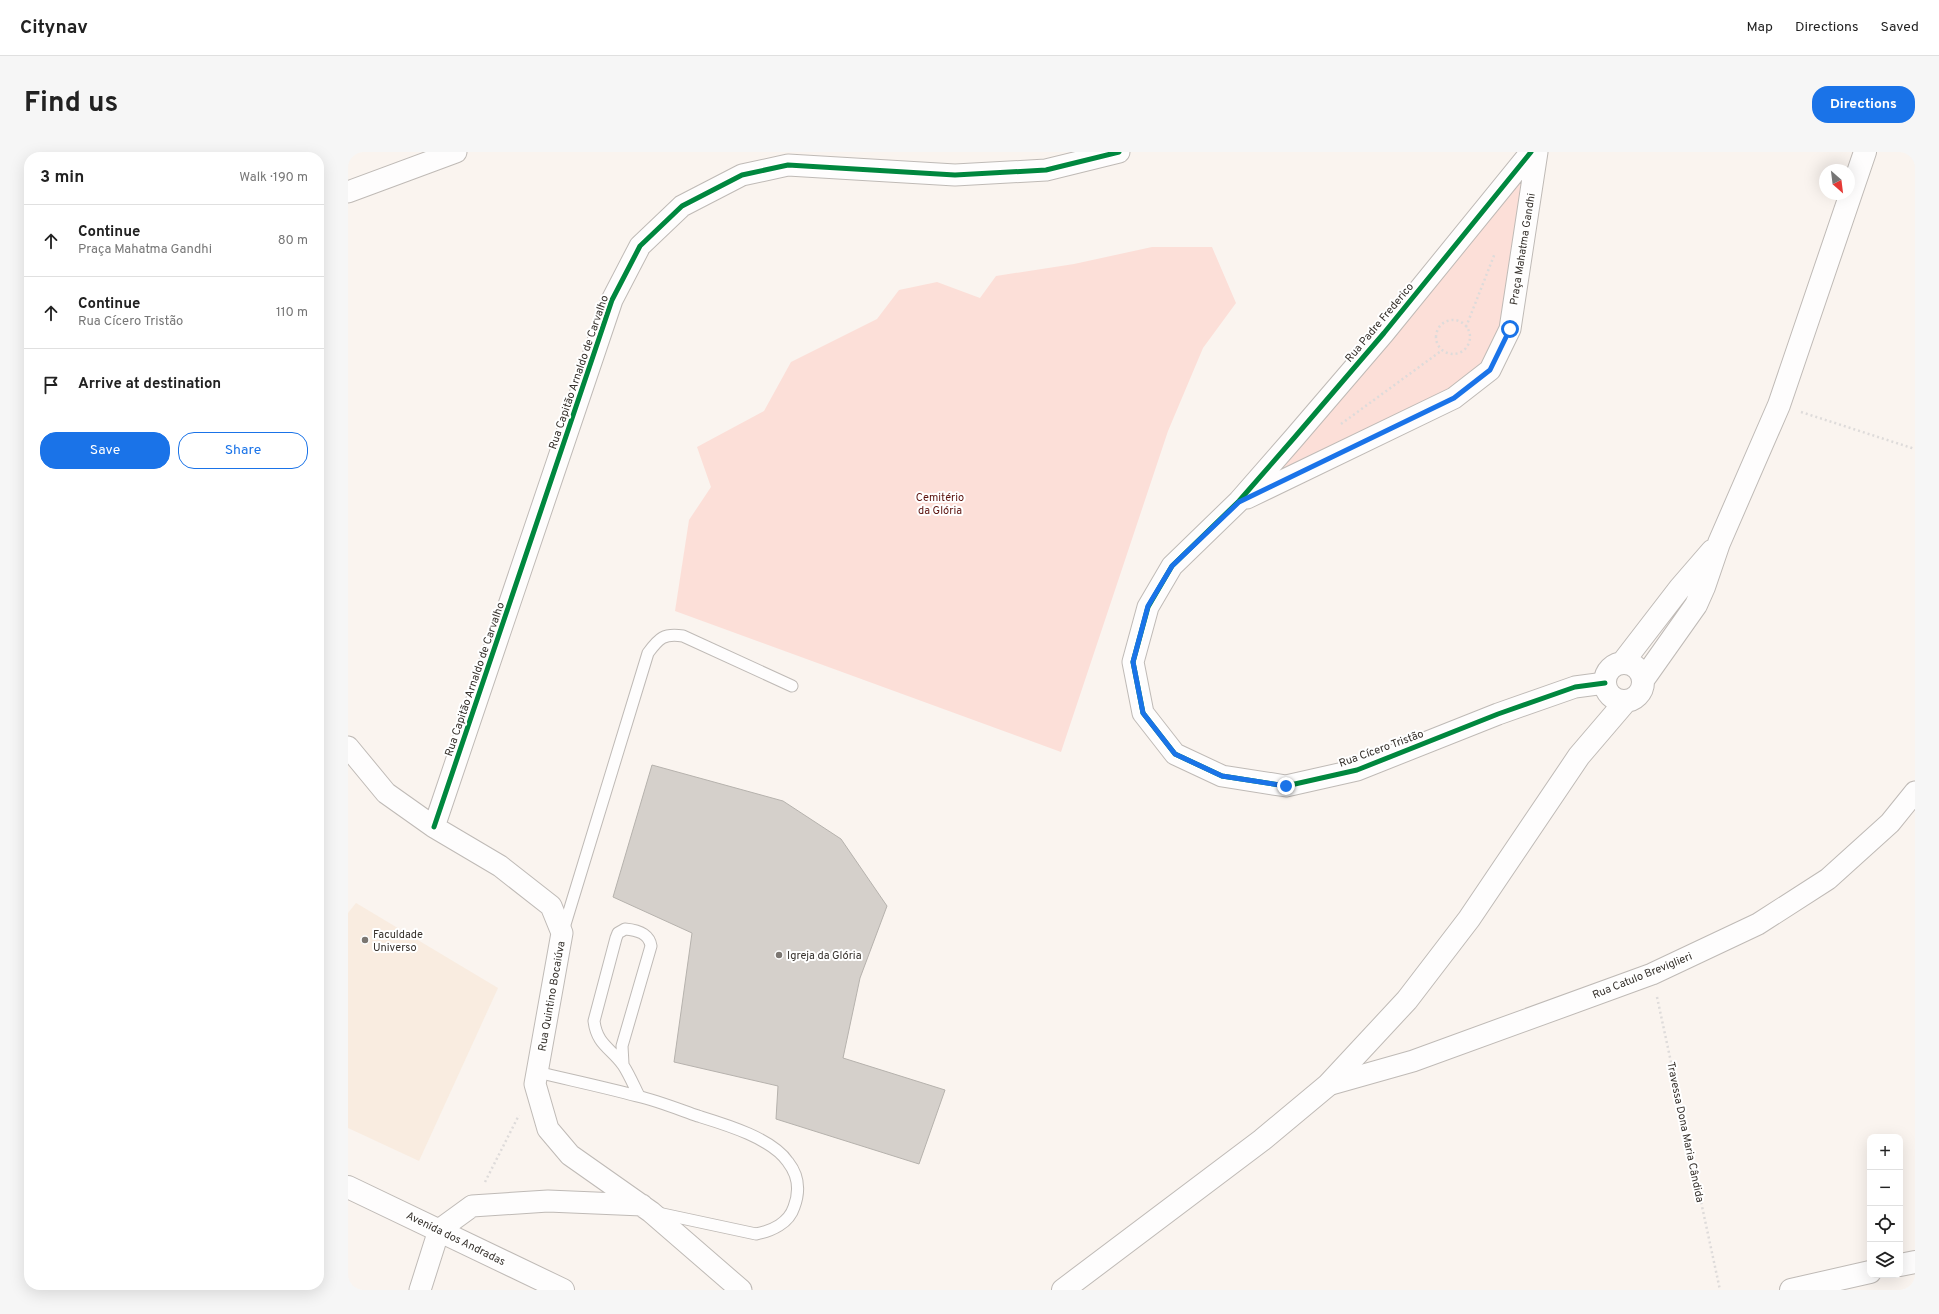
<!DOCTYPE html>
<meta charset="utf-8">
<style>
:root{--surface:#fff;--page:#f6f6f6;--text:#222;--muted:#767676;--line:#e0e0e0;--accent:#1a73e8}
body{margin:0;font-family:Overpass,sans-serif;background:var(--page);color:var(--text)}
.controls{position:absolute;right:12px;bottom:12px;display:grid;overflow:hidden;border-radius:8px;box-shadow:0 4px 16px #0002}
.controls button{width:36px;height:36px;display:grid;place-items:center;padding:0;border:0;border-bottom:1px solid var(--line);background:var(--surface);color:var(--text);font:20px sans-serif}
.compass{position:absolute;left:1471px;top:12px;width:36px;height:36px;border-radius:50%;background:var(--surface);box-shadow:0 4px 16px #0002;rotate:152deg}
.stop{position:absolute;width:12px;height:12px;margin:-9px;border:3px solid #1a73e8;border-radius:50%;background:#fff}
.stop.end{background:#1a73e8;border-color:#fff;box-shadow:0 1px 4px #0008}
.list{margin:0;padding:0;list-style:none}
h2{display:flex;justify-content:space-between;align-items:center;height:52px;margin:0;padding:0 16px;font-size:17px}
h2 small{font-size:13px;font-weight:400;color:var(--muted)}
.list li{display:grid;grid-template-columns:26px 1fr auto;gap:12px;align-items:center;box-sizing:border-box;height:72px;padding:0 16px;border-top:1px solid var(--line)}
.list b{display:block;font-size:15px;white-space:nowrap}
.list p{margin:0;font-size:13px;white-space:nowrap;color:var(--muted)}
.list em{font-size:13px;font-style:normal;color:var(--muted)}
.actions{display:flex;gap:8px;padding:12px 16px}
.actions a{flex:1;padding:9px 0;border:1px solid var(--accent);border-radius:16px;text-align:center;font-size:14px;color:var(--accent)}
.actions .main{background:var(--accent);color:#fff}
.icon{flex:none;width:22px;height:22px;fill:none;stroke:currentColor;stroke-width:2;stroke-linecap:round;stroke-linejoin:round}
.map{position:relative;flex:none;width:1567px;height:1138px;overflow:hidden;border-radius:16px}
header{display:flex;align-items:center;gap:24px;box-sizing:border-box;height:56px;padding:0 20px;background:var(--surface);border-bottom:1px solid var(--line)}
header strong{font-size:19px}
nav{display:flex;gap:22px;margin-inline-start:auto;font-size:14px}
.intro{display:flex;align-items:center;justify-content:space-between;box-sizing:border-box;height:96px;padding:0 24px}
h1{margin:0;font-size:28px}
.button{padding:10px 18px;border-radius:16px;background:var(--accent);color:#fff;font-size:14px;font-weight:700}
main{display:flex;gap:24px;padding:0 24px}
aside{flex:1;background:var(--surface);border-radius:16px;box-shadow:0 4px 16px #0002}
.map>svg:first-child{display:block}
.built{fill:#f9ece0}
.green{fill:#fcdfd8}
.building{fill:#d5d0cb;stroke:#b6b2ad}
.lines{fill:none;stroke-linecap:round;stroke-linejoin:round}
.lane-casing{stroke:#bfbab6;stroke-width:13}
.street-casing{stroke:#bfbab6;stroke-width:23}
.secondary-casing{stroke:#bfbab6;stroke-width:24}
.path{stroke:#dedbda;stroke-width:2.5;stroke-dasharray:2 3;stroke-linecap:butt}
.lane{stroke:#fefdfd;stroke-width:11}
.street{stroke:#fefdfd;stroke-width:21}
.secondary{stroke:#fefdfd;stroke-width:22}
.cycleway-casing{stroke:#fff;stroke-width:8}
.cycleway{stroke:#00873e;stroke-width:5}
.route{stroke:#1a73e8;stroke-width:5}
.poi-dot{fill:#7b7671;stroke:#fff;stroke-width:1.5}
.labels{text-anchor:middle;stroke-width:4;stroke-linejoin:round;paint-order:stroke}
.street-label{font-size:11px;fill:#37322d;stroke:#fff}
.park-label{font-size:11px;fill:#5c130e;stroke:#fff}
.poi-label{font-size:11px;fill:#37322d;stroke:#fff;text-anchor:start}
</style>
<header>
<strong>Citynav</strong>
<nav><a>Map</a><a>Directions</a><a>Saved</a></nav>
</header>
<div class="intro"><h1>Find us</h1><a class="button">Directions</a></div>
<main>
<aside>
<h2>3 min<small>Walk · 190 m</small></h2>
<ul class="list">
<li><svg class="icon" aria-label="ahead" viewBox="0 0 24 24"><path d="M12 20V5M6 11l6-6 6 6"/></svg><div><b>Continue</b><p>Praça Mahatma Gandhi</p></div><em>80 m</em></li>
<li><svg class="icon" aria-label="ahead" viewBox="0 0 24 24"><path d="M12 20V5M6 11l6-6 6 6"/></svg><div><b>Continue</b><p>Rua Cícero Tristão</p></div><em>110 m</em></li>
<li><svg class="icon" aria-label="arrive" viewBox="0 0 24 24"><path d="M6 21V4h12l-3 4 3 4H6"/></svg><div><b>Arrive at destination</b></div></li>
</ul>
<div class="actions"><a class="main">Save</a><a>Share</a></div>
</aside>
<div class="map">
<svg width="1567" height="1138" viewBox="0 0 1567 1138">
<rect width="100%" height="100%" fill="#faf4ef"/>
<path class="built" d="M8,751L150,836L71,1009L0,976V761Z"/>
<path class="green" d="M1177,25L1154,174L1133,211L1102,237L926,321Z
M804,95H864L888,151L855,196L820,279L713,600L327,459L341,368L363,335L349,295L416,259L443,210L529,167L551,138L589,130L632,146L648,124L726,112Z"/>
<path class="building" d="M304,613L435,649L493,687L539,754L512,826L495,906L597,938L571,1012L428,967L430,934L326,910L344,781L265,745Z"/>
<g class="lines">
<defs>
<path id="lane" d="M215,779L300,501C311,486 316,481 335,484L444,534
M275,912L274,894L303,794C301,781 289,778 277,777L270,781L268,786L246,869C249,893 263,896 275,913C281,922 286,934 291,944
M189,920C222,928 256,935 289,944C310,949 330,957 350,964C376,972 424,986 440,1010C451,1024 452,1039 446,1055C441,1071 424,1079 408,1082L310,1061"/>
<path id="street" d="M1183,0L1036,181L946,286L891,349L824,414L800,455L785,510L795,561L827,602L874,624L938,634L1009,618L1150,562L1227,535L1257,531
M0,40L108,0
M899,346L1106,246L1142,218L1162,177L1189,0
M0,595L38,641L86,675L152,714L203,754L214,781L187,932L200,977L222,1003L303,1060L393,1138
M86,675L264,148L292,94L334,54L394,23L440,13L607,23L698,18L771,0
M980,933L1065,909L1304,822L1410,772L1480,727L1542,671L1567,640
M72,1138L91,1078L124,1054L200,1049L294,1053"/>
<path id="secondary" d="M1275,510L1332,436L1364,399
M1257 530a19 19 0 1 1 38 0a19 19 0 1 1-38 0Z
M1295,528L1348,453L1356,435L1371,391L1431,253L1517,0
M0,1035L215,1138
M1552,1113L1567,1110
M715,1138L914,988L980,933L1059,848L1121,767L1231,604L1278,549
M1443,1138L1522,1120"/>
</defs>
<use href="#lane" class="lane-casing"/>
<use href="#street" class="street-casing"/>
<use href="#secondary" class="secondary-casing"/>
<path class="path" d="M1088 185a17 17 0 1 1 34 0a17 17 0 1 1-34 0Z
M1118,175L1147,101
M1453,260L1567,297
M993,272L1093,199
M1309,845L1372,1138
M137,1030L171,963"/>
<use href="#lane" class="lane"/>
<use href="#street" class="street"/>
<use href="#secondary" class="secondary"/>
<defs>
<path id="cycleway" d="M1183,0L1036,181L946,286L891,349L824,414L800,455L785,510L795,561L827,602L874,624L938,634L1009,618L1150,562L1227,535L1257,531
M86,675L264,148L292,94L334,54L394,23L440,13L607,23L698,18L771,0"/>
</defs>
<use href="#cycleway" class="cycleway-casing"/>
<use href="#cycleway" class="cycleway"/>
</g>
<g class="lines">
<path class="route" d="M938,634L874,624L827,602L795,561L785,510L800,454L824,414L891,350L1106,246L1142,218L1162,177"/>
</g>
<g class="poi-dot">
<circle cx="17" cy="788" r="4"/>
<circle cx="431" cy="803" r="4"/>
</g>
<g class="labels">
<g class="street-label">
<text transform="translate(1174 97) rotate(-81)" y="4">Praça Mahatma Gandhi</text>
<text transform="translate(1031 170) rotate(-50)" y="4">Rua Padre Frederico</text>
<text transform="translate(230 220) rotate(-71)" y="4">Rua Capitão Arnaldo de Carvalho</text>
<text transform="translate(126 527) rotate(-71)" y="4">Rua Capitão Arnaldo de Carvalho</text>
<text transform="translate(1033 596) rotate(-20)" y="4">Rua Cícero Tristão</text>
<text transform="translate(1294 823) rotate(-22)" y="4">Rua Catulo Breviglieri</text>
<text transform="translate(203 844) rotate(-80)" y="4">Rua Quintino Bocaiúva</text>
<text transform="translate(1338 980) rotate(78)" y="4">Travessa Dona Maria Cândida</text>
<text transform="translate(108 1086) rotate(26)" y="4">Avenida dos Andradas</text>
</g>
<g class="park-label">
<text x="592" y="349">Cemitério<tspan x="592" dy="13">da Glória</tspan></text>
</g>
<g class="poi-label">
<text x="25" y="786">Faculdade<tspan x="25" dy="13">Universo</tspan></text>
<text x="439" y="807">Igreja da Glória</text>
</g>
</g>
</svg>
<div class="controls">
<button>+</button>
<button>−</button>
<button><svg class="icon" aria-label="locate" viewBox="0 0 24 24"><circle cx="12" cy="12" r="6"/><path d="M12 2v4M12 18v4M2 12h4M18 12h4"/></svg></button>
<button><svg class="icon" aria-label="layers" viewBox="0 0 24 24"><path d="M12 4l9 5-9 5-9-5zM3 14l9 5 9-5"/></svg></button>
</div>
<svg class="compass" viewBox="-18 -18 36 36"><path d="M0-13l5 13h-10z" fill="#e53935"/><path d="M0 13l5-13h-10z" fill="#767676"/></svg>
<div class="stop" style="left:1162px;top:177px"></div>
<div class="stop end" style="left:938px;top:634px"></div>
</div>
</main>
